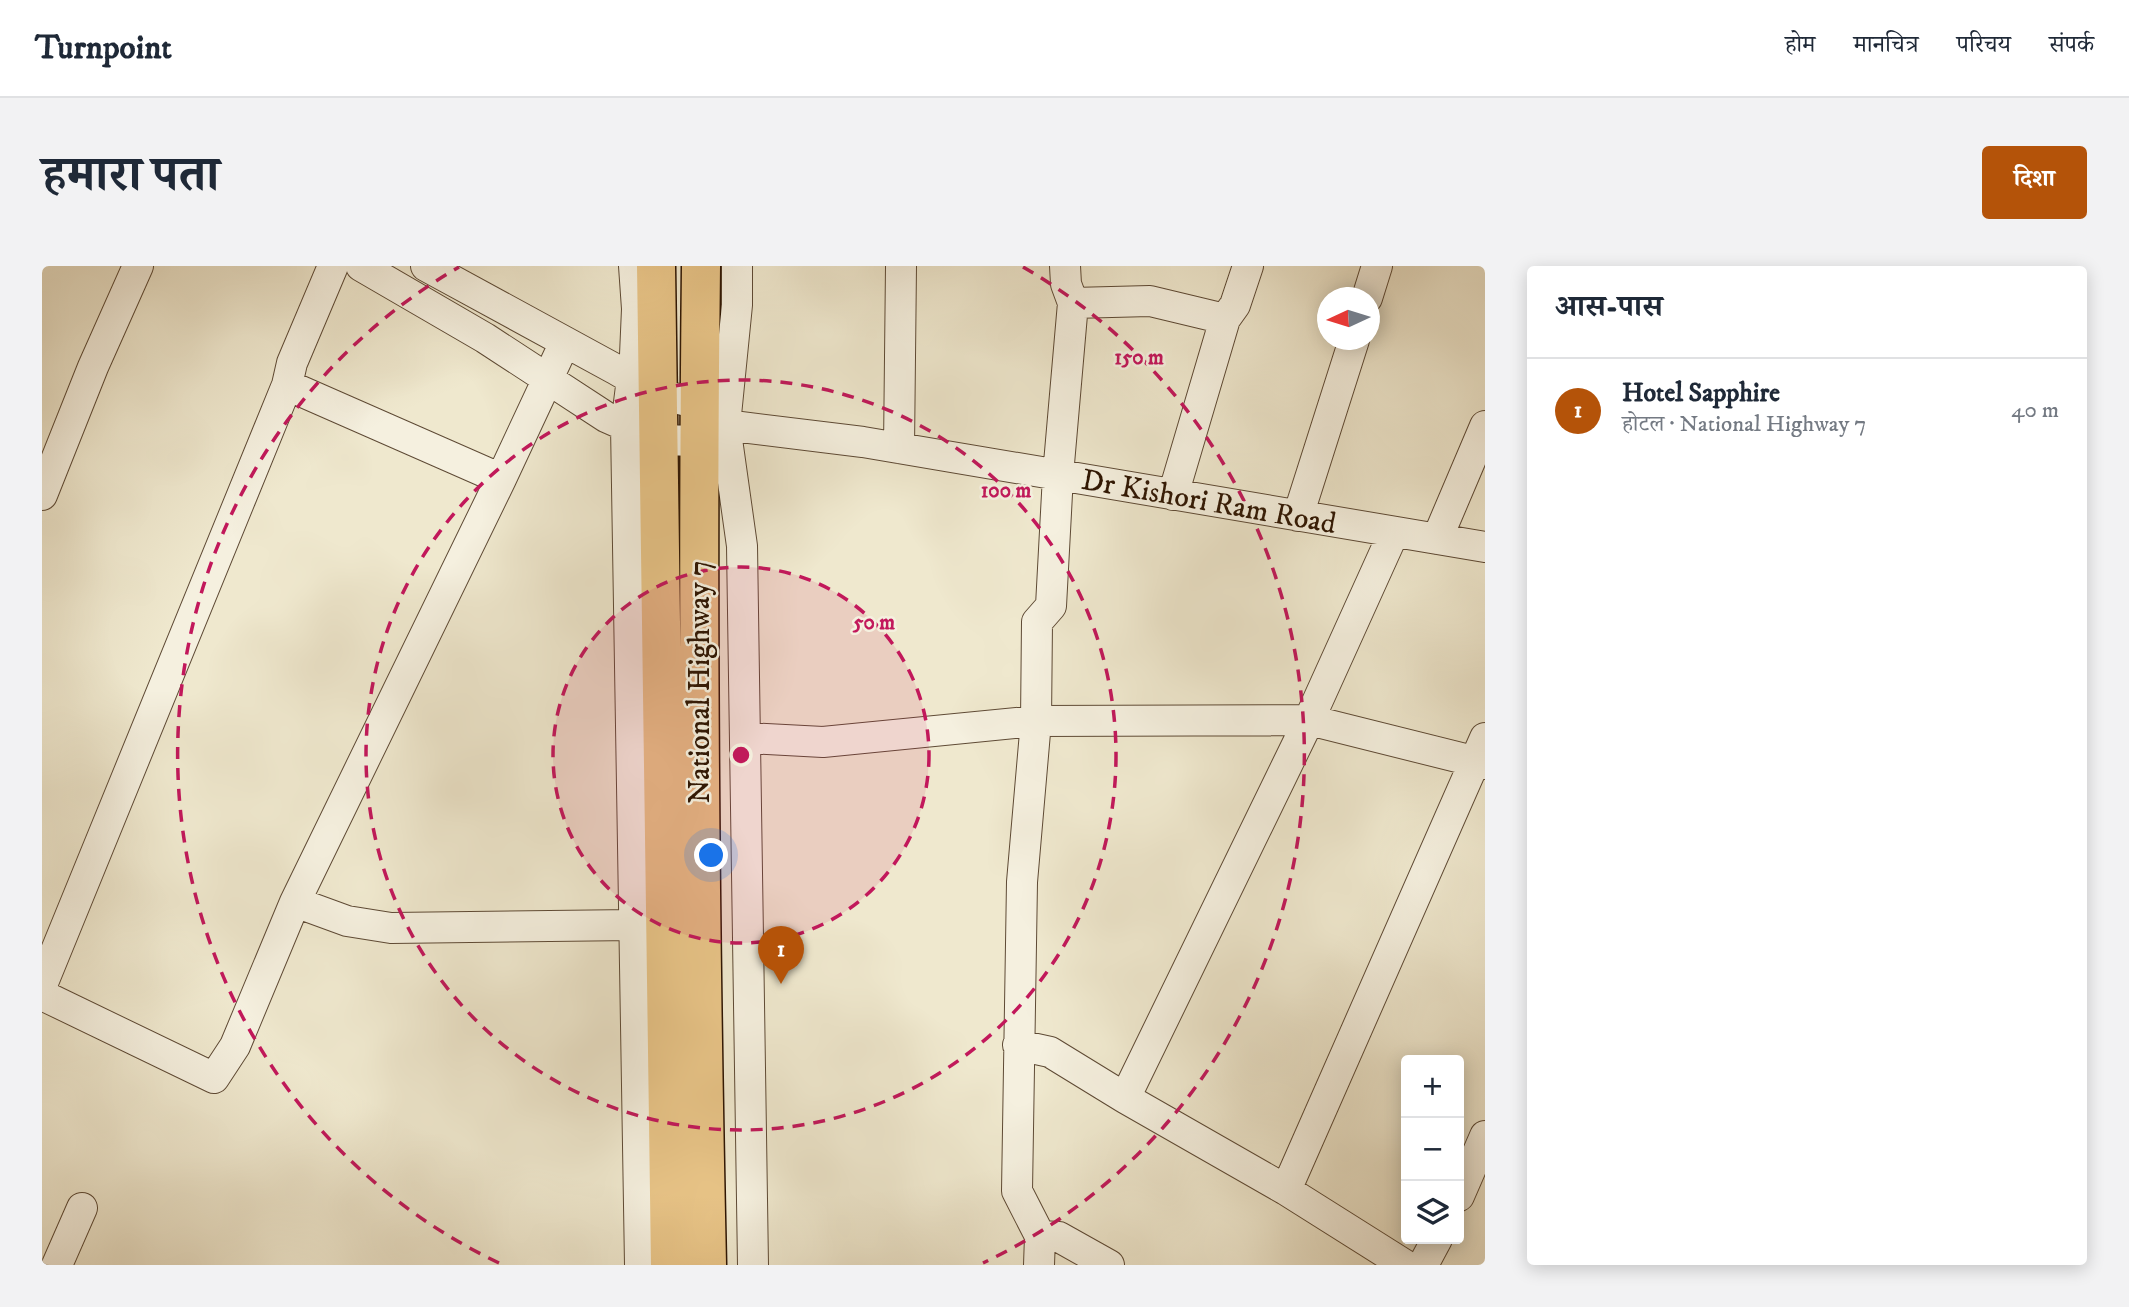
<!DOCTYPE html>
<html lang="hi">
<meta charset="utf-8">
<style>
:root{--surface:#fff;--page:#f2f2f3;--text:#1f2937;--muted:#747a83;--line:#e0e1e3;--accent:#b45309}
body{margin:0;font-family:"IM FELL DW Pica","Noto Serif Devanagari",serif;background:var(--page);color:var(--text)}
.controls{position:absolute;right:21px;bottom:21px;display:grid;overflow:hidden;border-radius:7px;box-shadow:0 4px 18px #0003}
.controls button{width:63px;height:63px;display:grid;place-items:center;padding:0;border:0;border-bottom:2px solid var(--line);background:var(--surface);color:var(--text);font:35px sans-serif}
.compass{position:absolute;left:1275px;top:21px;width:63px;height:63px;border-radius:50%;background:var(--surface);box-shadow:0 4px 18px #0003;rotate:266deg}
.you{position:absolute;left:670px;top:590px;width:24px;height:24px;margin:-18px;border:5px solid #fff;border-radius:50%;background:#1a73e8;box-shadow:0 0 0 10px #1a73e833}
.badge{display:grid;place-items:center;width:46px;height:46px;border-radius:50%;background:var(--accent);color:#fff;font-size:23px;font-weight:700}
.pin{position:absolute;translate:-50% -58px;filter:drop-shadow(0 2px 4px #0008)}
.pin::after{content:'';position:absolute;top:37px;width:24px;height:21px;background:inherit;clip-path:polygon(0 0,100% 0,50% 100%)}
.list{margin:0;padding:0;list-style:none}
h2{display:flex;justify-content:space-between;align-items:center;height:91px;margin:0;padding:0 28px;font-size:30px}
h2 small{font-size:23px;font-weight:400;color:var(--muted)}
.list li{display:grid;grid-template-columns:46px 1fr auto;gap:21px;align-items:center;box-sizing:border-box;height:105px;padding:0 28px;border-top:2px solid var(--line)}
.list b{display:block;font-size:26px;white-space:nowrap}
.list p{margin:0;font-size:23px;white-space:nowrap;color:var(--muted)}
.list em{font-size:23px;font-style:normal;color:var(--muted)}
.icon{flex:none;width:38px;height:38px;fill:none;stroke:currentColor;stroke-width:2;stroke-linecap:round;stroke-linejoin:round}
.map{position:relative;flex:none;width:1443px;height:999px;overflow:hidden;border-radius:7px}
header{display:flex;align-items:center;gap:42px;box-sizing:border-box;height:98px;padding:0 35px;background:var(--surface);border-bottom:2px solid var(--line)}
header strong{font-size:33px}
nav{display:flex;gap:38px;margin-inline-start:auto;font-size:24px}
.intro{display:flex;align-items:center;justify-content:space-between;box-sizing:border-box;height:168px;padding:0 42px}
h1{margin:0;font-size:49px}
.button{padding:18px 32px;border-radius:7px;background:var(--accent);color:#fff;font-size:24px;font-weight:700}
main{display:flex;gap:42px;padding:0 42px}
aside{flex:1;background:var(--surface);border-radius:7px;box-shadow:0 4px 18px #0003}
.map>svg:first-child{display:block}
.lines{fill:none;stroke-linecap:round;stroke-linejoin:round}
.minor-casing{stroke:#5e4a35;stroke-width:32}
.highway-casing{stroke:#2e1502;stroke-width:41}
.minor{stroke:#f5f0df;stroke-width:30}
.highway{stroke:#e8c487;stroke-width:38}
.ring{fill:none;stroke:#c2185b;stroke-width:3.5;stroke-dasharray:12 9}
.labels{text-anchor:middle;stroke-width:5;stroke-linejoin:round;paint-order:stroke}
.street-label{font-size:30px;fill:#2e1502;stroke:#f5f0df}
.centre{fill:#c2185b;stroke:#f5f0df;stroke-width:3.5}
.ring-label{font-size:21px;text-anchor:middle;font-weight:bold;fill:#c2185b;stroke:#f5f0df;stroke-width:5;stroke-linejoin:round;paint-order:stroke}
</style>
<header>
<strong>Turnpoint</strong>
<nav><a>होम</a><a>मानचित्र</a><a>परिचय</a><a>संपर्क</a></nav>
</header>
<div class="intro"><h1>हमारा पता</h1><a class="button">दिशा</a></div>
<main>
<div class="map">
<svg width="1443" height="999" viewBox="0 0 1443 999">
<rect width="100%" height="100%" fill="#efe8ce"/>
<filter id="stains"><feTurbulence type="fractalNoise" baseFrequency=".00286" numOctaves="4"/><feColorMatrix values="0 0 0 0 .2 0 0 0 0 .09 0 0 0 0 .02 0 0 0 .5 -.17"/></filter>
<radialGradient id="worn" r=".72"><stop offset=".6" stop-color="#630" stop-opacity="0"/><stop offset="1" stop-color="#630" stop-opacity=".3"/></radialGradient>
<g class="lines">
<defs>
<path id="minor" d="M319,0L443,72L564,151L616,174L657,175L677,163
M384,0L573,103L616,128L657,138L672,150
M592,0L595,43L593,89L584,160L598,999
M695,0V39L683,159L700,280L711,999
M1325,32L1335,0
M1031,37L1108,35L1183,53
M245,119L459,213
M683,159L821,176L1443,281
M857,182L859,0
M0,229L51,101L96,0
M1131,229L1183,53L1193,39L1206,0
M1256,250L1312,74
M1395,273L1443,160
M704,472L781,476L994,455L1267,454L1443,498
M253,636L305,655L349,662L591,659
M0,719L245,119L250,97L291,0
M0,729L172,812L193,780L253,636L459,213L523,76
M976,779L1008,786L1083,832L1267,454L1352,266
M1083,832L1244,924L1363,999
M1244,924L1443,472
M1417,930L1443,870
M998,970L1017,971L1067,999
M15,999L40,942
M997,999L998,970L975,925L980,616L994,455L995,356L1009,340L1016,209L1031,37L1024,18L1023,0
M1381,999L1395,973"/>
<path id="highway" d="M614,0L628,999
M659,0C655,333 658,666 665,999"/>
</defs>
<use href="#minor" class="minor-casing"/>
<use href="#highway" class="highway-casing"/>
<use href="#minor" class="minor"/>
<use href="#highway" class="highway"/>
</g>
<circle cx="699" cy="489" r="188" fill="#c2185b" fill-opacity=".12"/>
<g class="ring">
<circle cx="699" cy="489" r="188"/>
<circle cx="699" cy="489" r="375"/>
<path d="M457 997A563 563 0 0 1 417 1M981 1A563 563 0 0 1 941 997"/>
</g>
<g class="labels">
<g class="street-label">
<text transform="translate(1167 235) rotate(10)" y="10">Dr Kishori Ram Road</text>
<text transform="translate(657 416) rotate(-90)" y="10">National Highway 7</text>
</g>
</g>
<circle cx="699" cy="489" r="10" class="centre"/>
<g class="ring-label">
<text x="1097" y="98">150 m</text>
<text x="964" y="231">100 m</text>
<text x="832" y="363">50 m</text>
</g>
<rect width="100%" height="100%" filter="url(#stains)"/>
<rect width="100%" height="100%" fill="url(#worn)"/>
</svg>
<div class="controls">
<button>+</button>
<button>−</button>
<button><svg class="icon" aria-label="layers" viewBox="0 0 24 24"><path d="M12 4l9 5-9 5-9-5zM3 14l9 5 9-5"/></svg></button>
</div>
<svg class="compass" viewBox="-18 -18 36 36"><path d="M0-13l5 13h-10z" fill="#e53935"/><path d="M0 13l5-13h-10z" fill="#747a83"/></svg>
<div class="you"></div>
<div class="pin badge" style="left:739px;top:718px">1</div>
</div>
<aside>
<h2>आस-पास<small></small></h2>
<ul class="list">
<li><span class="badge">1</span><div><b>Hotel Sapphire</b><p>होटल · National Highway 7</p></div><em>40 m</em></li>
</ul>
</aside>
</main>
